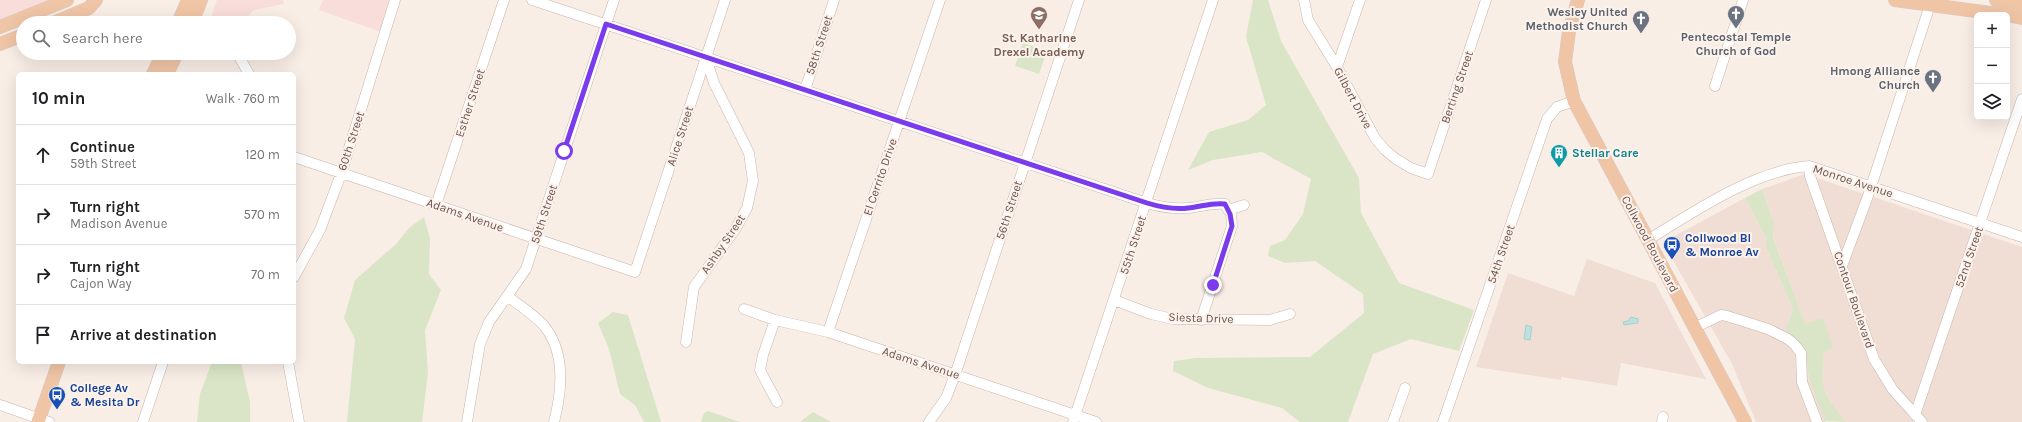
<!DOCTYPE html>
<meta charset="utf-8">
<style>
:root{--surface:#fff;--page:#f6f6f6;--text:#202124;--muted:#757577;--line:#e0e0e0}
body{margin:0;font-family:Karla,sans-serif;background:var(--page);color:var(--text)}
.controls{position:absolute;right:12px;top:12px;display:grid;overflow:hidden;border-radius:6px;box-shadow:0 4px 16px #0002}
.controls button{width:36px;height:36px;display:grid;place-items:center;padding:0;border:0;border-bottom:1px solid var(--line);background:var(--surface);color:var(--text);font:20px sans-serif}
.stop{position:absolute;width:12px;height:12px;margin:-9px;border:3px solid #7c3aed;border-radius:50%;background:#fff}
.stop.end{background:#7c3aed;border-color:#fff;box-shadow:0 1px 4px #0008}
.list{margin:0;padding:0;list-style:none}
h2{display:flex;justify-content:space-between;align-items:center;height:52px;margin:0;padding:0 16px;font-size:17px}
h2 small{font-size:13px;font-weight:400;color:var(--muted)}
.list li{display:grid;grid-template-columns:26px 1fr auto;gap:12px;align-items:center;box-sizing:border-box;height:60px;padding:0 16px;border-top:1px solid var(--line)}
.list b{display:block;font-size:15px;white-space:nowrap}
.list p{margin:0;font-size:13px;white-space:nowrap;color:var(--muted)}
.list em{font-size:13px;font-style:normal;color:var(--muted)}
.icon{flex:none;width:22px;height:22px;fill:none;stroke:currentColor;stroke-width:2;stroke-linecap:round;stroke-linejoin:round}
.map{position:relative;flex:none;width:2022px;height:422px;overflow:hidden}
.search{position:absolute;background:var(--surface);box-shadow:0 4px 16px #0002;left:16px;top:16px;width:280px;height:44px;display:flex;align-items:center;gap:10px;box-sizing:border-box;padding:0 14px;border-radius:22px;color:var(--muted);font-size:15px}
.panel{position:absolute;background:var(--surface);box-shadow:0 4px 16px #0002;left:16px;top:72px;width:280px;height:292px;border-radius:6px}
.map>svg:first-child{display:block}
.residential{fill:#f0ded5}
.commercial{fill:#f8dddb}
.green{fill:#d9e5c6}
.water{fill:#bde0de;stroke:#a5d1ce}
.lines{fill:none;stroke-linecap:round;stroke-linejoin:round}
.minor-casing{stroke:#c9b4ad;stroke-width:11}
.major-casing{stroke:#d4cbca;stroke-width:14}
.minor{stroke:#fff;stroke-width:10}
.major{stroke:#f0c5a6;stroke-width:13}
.route{stroke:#7c3aed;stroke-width:5}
.labels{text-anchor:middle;stroke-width:4;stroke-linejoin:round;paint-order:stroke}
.worship-label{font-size:12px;font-weight:bold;fill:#5b616d;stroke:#fcf2ec;text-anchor:end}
.education-label{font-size:12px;font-weight:bold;fill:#785e54;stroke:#fcf2ec}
.street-label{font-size:12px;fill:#6f534e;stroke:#fcf2ec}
.culture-label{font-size:12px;font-weight:bold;fill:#0d838f;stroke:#fcf2ec;text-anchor:start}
.transit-label{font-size:12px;font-weight:bold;fill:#164399;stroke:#fcf2ec;text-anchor:start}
</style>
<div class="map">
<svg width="2022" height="422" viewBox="0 0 2022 422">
<rect width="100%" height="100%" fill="#f9eee6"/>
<path class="residential" d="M1805,174L2022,247V422H1847L1829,403L1821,377L1824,352L1823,318L1805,325L1773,236L1774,223L1762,189Z
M1745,198L1767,240L1765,245L1793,309L1785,330L1801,345L1810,381L1826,422H1756L1732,364L1665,246L1667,240Z
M1587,259L1655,283L1706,379L1621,363L1617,386L1561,377V380L1476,367L1508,273L1574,296Z"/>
<path class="commercial" d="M0,0H50L0,20Z
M217,0H283L284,4L254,10L241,23H211L210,20Z
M323,0H392L381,32L319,10Z"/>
<path class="green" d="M1253,0H1268L1281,41L1359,178L1361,213L1399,283L1474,310L1459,351L1411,339L1373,354L1348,422H1300L1282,408L1208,388L1173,371L1174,361L1196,358L1310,357L1364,313L1363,294L1315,261L1285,263L1268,256L1270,246L1285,240L1303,214L1311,179L1262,152L1213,160L1188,170L1209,132L1248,120L1266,105L1246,37Z
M1023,43L1047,51L1039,74L1015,66Z
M1762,189L1774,223L1773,237L1805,324L1823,318L1833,348L1824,352C1820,387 1823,396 1847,422L1825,421L1810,381L1801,345L1785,330L1793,309L1765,245L1767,240L1745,198Z
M424,217L430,238L429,274L441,290L425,330L428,373L422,422H347L355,339L344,318L355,280L396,244L410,227Z
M613,312L628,315L661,422H644L635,405L620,394L609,349L598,323Z
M212,362H241L250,402V422H197L200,394Z
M708,411L740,422H701L704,413Z
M813,412L831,422H800Z"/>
<path class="water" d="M1631,317L1638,319V323L1624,325L1623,322L1628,321Z
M1526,325L1532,327L1530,340L1524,339Z"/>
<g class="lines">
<defs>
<path id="minor" d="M532,0L1147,203C1160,207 1173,209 1188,208C1201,207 1212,202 1225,204L1228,210L1244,205
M1304,0L1308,20L1337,67L1375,138L1385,150L1396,159L1411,168L1428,174L1486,0
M237,53L249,74
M1337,67L1360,0
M1715,86L1743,0
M805,90L834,0
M294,157L635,272L725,0
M1809,166L1810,176L1874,359L1893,390L1922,422
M436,205L504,0
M1648,240C1693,212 1755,170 1809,166L2022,237
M1842,266L1868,196L1930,5
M294,277L320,230L341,174L395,0
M507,296C519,305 535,315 545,327C566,354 562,391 554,422
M1114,300L1151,314L1173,319L1270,320L1290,314
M744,309L775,320L828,332L1096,422
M775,320L763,355L760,370L777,402
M1201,320L1232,226L1231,213L1228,210
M1694,328L1721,315L1727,316L1768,329L1788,339L1795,345L1801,353L1802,382L1817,422
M828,332L940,0
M686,342L694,287L736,228L747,208L753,181L749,153L714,83L706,58
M288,362L299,422
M0,405L49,422
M1915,415L2022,99
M143,422L163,362
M467,422L480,344L489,322L526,269L614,0
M929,422L946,398L955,375L1079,0
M1073,422L1213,0
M1393,422L1405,388
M1443,422L1547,119L1557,107L1574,101
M1662,422L1663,417"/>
<path id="major" d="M1578,0L1569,31L1565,62L1574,101L1745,422
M1895,0L2005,15
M1996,0L2022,4
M2007,15L2022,18
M53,23L89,8L96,0
M178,23L188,0
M192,23L201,0
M0,27L67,0
M0,44L23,35
M153,74L163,53
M167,74L177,53
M38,422L59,362"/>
</defs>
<use href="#minor" class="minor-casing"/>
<use href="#major" class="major-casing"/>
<use href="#minor" class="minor"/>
<use href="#major" class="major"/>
</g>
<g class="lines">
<path class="route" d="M564,151L606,24L1147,203C1160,207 1173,210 1188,208C1201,207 1212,202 1225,204L1230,214L1232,226L1213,285"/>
</g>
<defs>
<symbol id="church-pin" viewBox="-11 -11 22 30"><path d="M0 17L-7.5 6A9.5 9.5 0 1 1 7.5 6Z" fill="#6b7280" stroke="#fcf2ec"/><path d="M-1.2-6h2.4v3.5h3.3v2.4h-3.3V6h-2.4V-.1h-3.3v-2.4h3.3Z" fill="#fff"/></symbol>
<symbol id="school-pin" viewBox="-11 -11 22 30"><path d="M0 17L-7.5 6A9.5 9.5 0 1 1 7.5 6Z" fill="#8d6e63" stroke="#fcf2ec"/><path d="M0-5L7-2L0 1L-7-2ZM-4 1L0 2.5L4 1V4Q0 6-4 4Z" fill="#fff"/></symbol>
<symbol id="building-pin" viewBox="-11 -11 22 30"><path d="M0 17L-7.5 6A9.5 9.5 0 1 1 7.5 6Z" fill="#0f9aa8" stroke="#fcf2ec"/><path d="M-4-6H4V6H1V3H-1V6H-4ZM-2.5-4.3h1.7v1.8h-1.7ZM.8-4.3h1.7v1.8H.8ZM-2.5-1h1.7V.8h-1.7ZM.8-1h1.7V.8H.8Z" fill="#fff"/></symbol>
<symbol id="bus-pin" viewBox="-11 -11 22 30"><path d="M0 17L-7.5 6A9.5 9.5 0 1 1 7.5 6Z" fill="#1a4fb4" stroke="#fcf2ec"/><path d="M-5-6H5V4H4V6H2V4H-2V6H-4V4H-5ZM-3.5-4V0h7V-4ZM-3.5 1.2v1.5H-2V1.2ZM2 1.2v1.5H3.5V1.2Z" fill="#fff"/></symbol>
</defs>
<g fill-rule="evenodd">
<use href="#church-pin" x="1726" y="4" width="20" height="27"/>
<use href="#school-pin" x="1029" y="5" width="20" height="27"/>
<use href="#church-pin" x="1631" y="9" width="20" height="27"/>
<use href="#church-pin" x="1923" y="68" width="20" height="27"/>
<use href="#building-pin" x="1549" y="143" width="20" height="27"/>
<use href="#bus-pin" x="1662" y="235" width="20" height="27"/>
<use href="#bus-pin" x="47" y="385" width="20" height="27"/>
</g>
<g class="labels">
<g class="worship-label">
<text x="1628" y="16">Wesley United<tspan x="1628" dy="14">Methodist Church</tspan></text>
<text x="1736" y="41" text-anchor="middle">Pentecostal Temple<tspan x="1736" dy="14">Church of God</tspan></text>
<text x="1920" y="75">Hmong Alliance<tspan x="1920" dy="14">Church</tspan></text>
</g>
<g class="education-label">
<text x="1039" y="42">St. Katharine<tspan x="1039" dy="14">Drexel Academy</tspan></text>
</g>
<g class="street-label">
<text transform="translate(819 45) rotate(-72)" y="4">58th Street</text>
<text transform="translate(1457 87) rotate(-71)" y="4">Berting Street</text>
<text transform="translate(1353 98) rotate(62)" y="4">Gilbert Drive</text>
<text transform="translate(470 103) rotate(-72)" y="4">Esther Street</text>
<text transform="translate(680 136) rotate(-72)" y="4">Alice Street</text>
<text transform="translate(351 141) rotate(-72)" y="4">60th Street</text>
<text transform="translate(880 177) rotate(-71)" y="4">El Cerrito Drive</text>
<text transform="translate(1853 181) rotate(18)" y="4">Monroe Avenue</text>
<text transform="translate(1009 210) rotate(-72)" y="4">56th Street</text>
<text transform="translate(544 214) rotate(-72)" y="4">59th Street</text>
<text transform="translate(465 215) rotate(19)" y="4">Adams Avenue</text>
<text transform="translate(723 244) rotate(-56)" y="4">Ashby Street</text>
<text transform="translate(1650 244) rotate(62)" y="4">Collwood Boulevard</text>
<text transform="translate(1133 245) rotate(-72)" y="4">55th Street</text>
<text transform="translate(1501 254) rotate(-71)" y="4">54th Street</text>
<text transform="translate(1969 257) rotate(-71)" y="4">52nd Street</text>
<text transform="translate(1854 300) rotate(71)" y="4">Contour Boulevard</text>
<text transform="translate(1201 318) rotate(2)" y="4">Siesta Drive</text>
<text transform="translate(921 363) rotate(18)" y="4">Adams Avenue</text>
</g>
<g class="culture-label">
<text x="1572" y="157">Stellar Care</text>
</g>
<g class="transit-label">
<text x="1685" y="242">Collwood Bl<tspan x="1685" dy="14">&amp; Monroe Av</tspan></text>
<text x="70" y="392">College Av<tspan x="70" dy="14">&amp; Mesita Dr</tspan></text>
</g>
</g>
</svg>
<div class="controls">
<button>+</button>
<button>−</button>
<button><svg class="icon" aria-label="layers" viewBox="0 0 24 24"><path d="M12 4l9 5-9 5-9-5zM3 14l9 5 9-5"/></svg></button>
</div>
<div class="stop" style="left:564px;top:151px"></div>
<div class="stop end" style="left:1213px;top:285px"></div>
<div class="search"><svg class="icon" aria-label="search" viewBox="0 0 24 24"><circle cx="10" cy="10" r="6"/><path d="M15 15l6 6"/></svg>Search here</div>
<section class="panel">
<h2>10 min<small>Walk · 760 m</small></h2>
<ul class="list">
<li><svg class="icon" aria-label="ahead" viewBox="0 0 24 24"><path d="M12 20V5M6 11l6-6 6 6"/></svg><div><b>Continue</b><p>59th Street</p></div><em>120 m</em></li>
<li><svg class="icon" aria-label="right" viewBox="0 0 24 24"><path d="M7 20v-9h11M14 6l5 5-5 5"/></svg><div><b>Turn right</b><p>Madison Avenue</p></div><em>570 m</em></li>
<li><svg class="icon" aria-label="right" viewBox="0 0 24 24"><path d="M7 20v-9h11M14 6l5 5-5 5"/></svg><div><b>Turn right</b><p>Cajon Way</p></div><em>70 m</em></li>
<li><svg class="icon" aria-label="arrive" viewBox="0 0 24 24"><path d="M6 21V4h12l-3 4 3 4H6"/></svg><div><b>Arrive at destination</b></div></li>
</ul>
</section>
</div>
